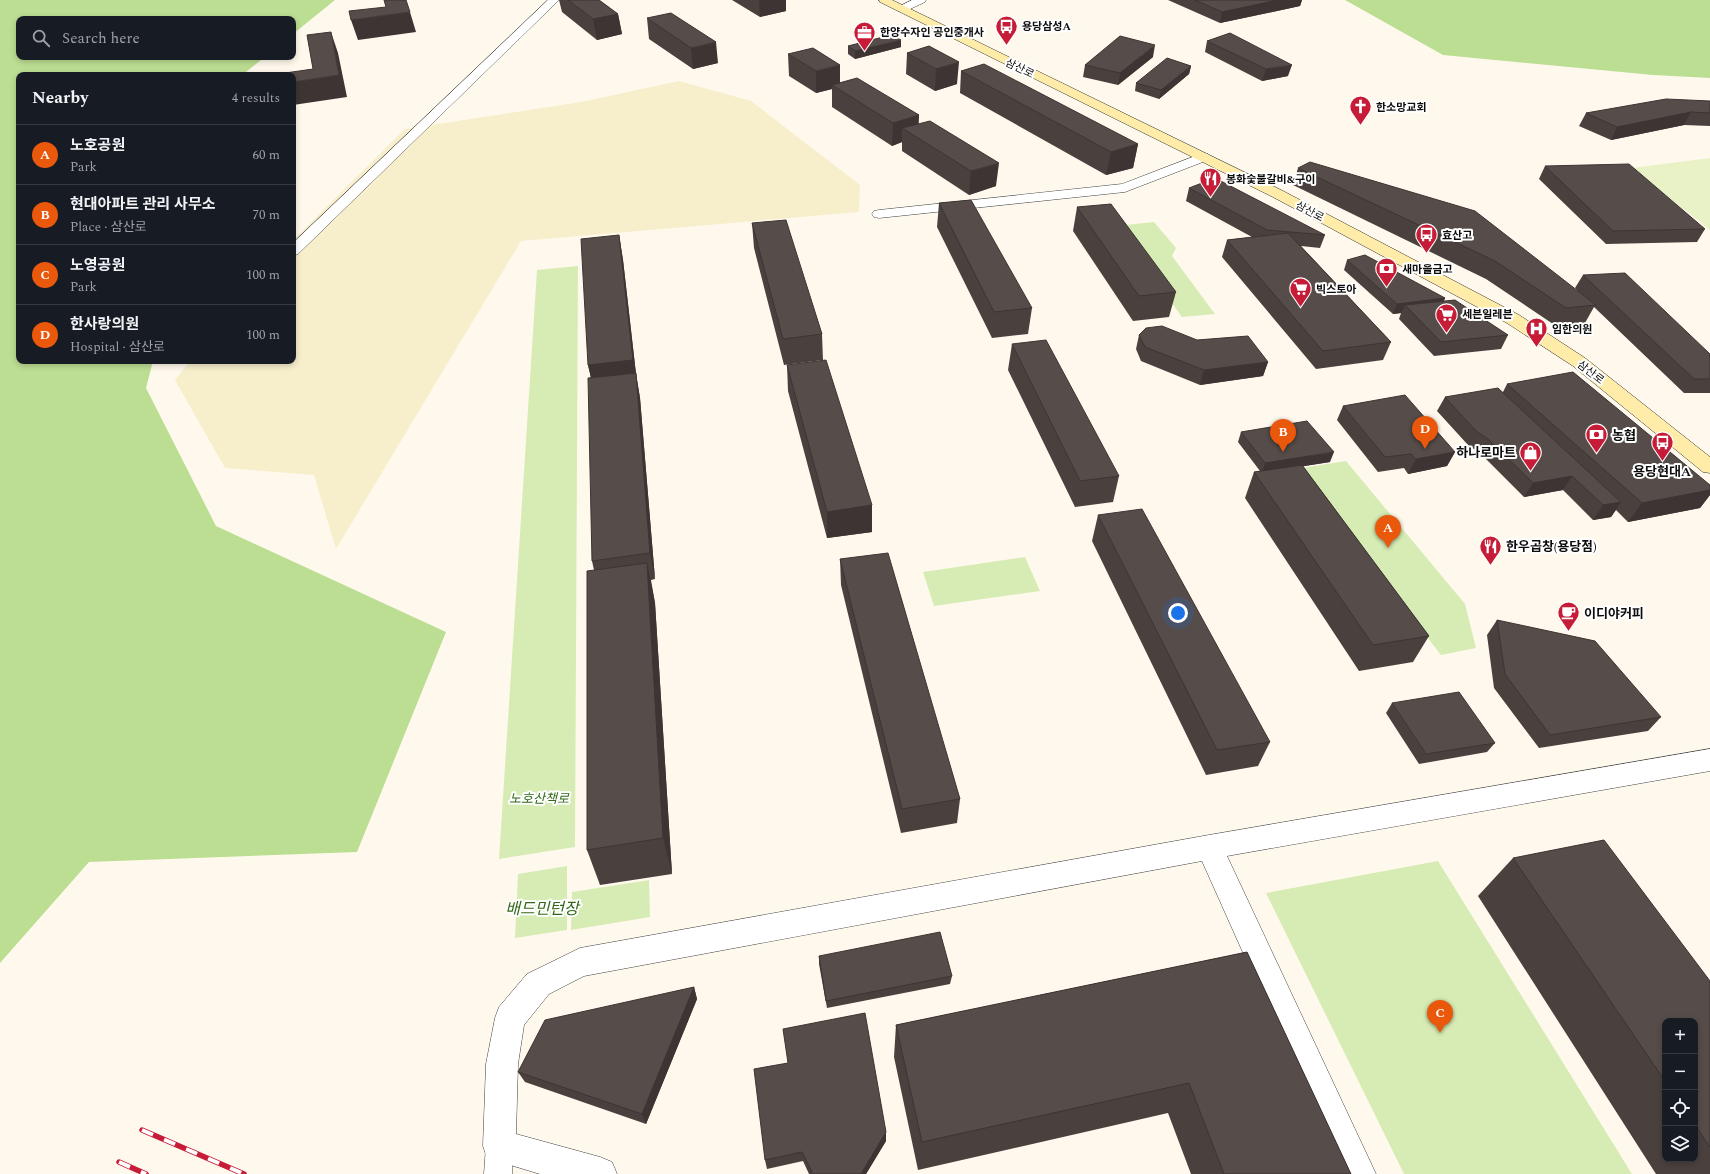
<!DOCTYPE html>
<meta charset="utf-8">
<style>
:root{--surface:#171b24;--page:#242831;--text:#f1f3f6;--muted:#9ea1a6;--line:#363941;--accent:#ea580c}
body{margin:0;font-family:Spectral,"Noto Sans KR",serif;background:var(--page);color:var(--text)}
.controls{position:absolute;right:12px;bottom:12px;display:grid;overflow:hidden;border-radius:8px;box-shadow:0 2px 6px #0003}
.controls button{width:36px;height:36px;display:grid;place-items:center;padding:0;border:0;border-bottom:1px solid var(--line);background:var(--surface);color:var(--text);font:20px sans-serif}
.you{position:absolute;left:1178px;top:613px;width:14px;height:14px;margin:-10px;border:3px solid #fff;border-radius:50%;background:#1a73e8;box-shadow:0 0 0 6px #1a73e833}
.badge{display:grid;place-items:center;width:26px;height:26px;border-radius:50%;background:var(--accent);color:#fff;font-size:13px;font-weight:700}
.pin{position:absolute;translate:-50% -33px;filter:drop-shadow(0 1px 2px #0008)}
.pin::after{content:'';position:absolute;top:21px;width:14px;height:12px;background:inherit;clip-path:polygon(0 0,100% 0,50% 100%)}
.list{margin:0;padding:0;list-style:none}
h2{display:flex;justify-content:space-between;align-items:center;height:52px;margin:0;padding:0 16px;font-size:17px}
h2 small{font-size:13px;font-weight:400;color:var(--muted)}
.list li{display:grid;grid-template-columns:26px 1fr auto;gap:12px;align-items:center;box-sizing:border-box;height:60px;padding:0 16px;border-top:1px solid var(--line)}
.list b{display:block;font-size:15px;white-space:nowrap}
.list p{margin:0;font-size:13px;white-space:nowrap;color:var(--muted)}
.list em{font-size:13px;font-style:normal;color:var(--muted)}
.icon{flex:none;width:22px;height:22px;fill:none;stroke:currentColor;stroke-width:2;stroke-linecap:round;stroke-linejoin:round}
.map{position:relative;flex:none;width:1710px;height:1174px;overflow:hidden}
.search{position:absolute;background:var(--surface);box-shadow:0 2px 6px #0003;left:16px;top:16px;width:280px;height:44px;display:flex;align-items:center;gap:10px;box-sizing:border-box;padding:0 14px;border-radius:8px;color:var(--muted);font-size:15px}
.panel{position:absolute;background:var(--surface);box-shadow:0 2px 6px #0003;left:16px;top:72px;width:280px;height:292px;border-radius:8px}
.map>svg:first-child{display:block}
.farmland{fill:#f7eecb}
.green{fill:#d7ecb4}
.forest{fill:#bcde92}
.pitch{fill:#e8f2c6}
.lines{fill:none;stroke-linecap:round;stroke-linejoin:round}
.pedestrian-casing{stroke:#404040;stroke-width:1}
.minor-casing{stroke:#404040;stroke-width:1}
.secondary-casing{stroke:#2f2f2f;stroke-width:1}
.pedestrian{fill:#fff;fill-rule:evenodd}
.minor{fill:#fff;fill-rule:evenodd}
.secondary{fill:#ffeca8;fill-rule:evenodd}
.rail-casing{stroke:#c61c37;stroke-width:5.5}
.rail{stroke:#fff;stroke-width:4;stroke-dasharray:12;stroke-linecap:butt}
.wall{fill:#4a413f;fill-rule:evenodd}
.shaded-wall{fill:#3c3533}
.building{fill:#564c49;stroke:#3c3533}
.labels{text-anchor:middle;stroke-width:4;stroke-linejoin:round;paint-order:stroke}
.far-poi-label{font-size:11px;font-weight:bold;fill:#0d0d0d;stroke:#fff;text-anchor:start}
.far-street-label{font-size:11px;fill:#0d0d0d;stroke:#fff}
.poi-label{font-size:13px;font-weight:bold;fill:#0d0d0d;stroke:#fff;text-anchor:start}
.park-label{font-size:13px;font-style:italic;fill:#326919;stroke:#fff}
.near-park-label{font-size:16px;font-style:italic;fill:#326919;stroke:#fff}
</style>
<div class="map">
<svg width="1710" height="1174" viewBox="0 0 1710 1174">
<rect width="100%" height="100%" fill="#fff9ed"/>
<path class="farmland" d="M679,81L751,101L860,185L859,212L521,241L336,549L314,475L225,468L175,380L190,361H293V240L405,129L581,102Z"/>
<path class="green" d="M1154,222L1176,248L1172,256L1215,314L1182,317L1116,226Z
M578,266L575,847L499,859L537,270Z
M1346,461L1465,604L1476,648L1441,655L1309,486L1258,475Z
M1025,557L1040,591L934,606L923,572Z
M1438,861L1632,1174H1404L1266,893Z
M567,866V930L515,938L518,874Z
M649,880L650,917L571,930L572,892Z"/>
<path class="forest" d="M0,0H335L293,34V19H19V57H265L242,75H19V361H153L146,388L216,526L446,632L357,852L89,862L0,963Z
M1345,0H1710V78L1653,75L1443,55Z"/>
<path class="pitch" d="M1710,158V230L1632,168Z"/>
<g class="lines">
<defs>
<path id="pedestrian" d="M499,1133L509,1136L512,1146V1174H484L486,1146L489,1136Z"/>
<path id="minor" d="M548,0H559L298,254L293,256V243Z
M912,0H926L925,2L906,11H898L897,9L898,7Z
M1203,153L1208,154L1210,157L1208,160L1125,192L879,218L874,217L872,214L874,211L879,210L1122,184Z
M1710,749V771L1227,856L1376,1174H1342L1202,861L584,976L549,994L524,1025L518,1064L516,1134L600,1157L612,1162L617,1174H540L487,1158L483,1146L486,1064L495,1018L499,1007L527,974L580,948L1209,835Z"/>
<path id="secondary" d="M879,0H892L1283,191L1519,315L1585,358L1710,457V473L1703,472L1573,366L1507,323L1273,197L880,2Z"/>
</defs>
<use href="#pedestrian" class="pedestrian-casing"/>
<use href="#minor" class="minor-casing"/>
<use href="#secondary" class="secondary-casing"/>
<use href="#pedestrian" class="pedestrian"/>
<use href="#minor" class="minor"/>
<use href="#secondary" class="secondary"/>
<defs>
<path id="rail" d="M142,1130L244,1174
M119,1162L146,1174"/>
</defs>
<use href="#rail" class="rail-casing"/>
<use href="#rail" class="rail"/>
</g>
<path class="wall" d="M559,0H599L618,14L622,34L597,40L562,12Z
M732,0H786V11L760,17Z
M1168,0H1302L1300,6L1220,23Z
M647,18L718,63L693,69L649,39Z
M1207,41L1288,76L1262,81L1205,52Z
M848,46L901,47L855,59L848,54Z
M929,46L957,84L935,91L906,74L907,53Z
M788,54L840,83L919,115L918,124L996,186L969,195L902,151V142L892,146L832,107V89L816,93L789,76Z
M1153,57L1118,85L1083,77L1085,65Z
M1191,66L1189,74L1159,99L1135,91L1136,83Z
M961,71L1138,144L1133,168L1106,175L960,93Z
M1710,101V126L1684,125L1611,140L1579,126L1586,113Z
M1545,166L1705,229L1697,242L1606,244L1539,179Z
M1298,168L1579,292L1575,288L1583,275L1710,354V393H1684L1594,307L1585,323L1556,326L1486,279L1293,185Z
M1189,188L1325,235L1320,248L1301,246L1391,342L1383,360L1316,369L1222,257L1227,240L1252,237L1186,201Z
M939,203L1032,308L1028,334L992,338L937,227Z
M1077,207L1176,292L1169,317L1133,321L1073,231Z
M752,223L822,334L823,360L784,365L754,248Z
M619,235L623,260L636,374L640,398L655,579L651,580L655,603L672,874L600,885L587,850L594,570L592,561L591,378L588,365Z
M1347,260L1445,298L1444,301L1508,335L1501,349L1434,356L1399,319L1401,313L1393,314L1344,270Z
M1139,335L1197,340L1268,362L1263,376L1200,385L1141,361L1136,349Z
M1012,344L1119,476L1113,502L1075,507L1008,370Z
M787,365L872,505V532L827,538L788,391Z
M1507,384L1710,485V495L1700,508L1628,522L1616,510L1611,517L1593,520L1563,490L1524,497L1480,453L1468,445L1437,411L1445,397L1503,392Z
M1343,406L1455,452L1447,466L1408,474L1404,468L1378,472L1337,420Z
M1241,432L1330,462L1303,466L1429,636L1413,662L1359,671L1245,498L1254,472L1260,471L1238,442Z
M1098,515L1270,742L1258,766L1206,775L1092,541Z
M840,559L960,799L957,823L901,833L841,585Z
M1497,620L1661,717L1648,731L1539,748L1494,688L1487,635Z
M1392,703L1495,743L1487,752L1419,764L1386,713Z
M1513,858L1710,981V1174H1656L1478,896ZM1665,1021H1695V1159H1665Z
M1247,952L1351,1174H1191L1168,1113L918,1170L894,1057L896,1025Z
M819,956L952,976L950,984L827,1008L819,964Z
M694,987L697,999L646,1124L525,1082L518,1072Z
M788,1063L886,1132V1141L866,1174H809L803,1161L767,1169L765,1160Z"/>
<path class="shaded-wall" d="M759,0H786V11L760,17Z
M1278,0H1302L1300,6L1220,23L1222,12Z
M410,12L416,32L358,40L351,20Z
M618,14L622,34L597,40L593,19Z
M331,32L338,53L347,97L293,105V82L339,75Z
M901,40V47L855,59V51Z
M716,42L718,63L693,69L691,48Z
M1155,45L1153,57L1118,85L1120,73Z
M959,62L957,84L935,91L936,69Z
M840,65V87L832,85V89L816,93V71Z
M1292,65L1288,76L1262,81L1266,69Z
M1191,66L1189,74L1159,99L1161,90Z
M1691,112L1684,125L1611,140L1617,127Z
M919,115L918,138L902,128V142L892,146L893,123Z
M1138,144L1133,168L1106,175L1111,152Z
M999,163L996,186L969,195L971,171Z
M619,235L623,260L636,374L640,398L655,579L650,553L594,391L588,365Z
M1445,298L1441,308L1405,305L1401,313L1393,314L1397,304Z
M1268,362L1263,376L1200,385L1204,370Z
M1334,452L1330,462L1262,473L1265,463Z
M1455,452L1447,466L1408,474L1416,459Z
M1572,476L1563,490L1524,497L1533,483Z
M1710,490V495L1700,508L1628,522L1642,503Z
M1621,502L1611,517L1593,520L1603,505Z
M872,505V532L827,538V512Z
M647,563L655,603L672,874L663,838Z
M694,987L697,999L646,1124L642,1114Z
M886,1132V1141L866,1174H861Z"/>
<path class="building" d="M384,0H406L410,12L351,20L349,11L386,7Z
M568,0H599L618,14L593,19Z
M1195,0H1278L1222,12Z
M671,13L716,42L691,48L647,18Z
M331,32L339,75L293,82V75H271L313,69L307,35Z
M1230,33L1292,65L1266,69L1207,41Z
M891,35L901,40L855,51L848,46Z
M1120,36L1155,45L1120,73L1085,65Z
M929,46L959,62L936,69L907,53Z
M813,48L840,65L816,71L788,54Z
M1167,58L1191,66L1161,90L1136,83Z
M984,64L1138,144L1111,152L961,71Z
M857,78L919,115L893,123L832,85Z
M1666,99L1710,101V113L1691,112L1617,127L1586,113Z
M930,121L999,163L971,171L902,128Z
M1310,162L1475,211L1596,305L1566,308L1495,261L1298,168Z
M1629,164L1705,229L1613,231L1545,166Z
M1215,178L1325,235L1267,230L1189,188Z
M971,200L1032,308L994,312L939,203Z
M1111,204L1176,292L1139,296L1077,207Z
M786,220L822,334L783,339L752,223Z
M1288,233L1391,342L1323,351L1227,240Z
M619,235L633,360L588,365L581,239Z
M1365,255L1445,298L1397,304L1347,260Z
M1625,273L1710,354V379H1694L1583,275Z
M1455,300L1508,335L1441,342L1405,305Z
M1162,326L1197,340L1248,336L1268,362L1204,370L1145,347L1139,335L1146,328Z
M1046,340L1119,476L1080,481L1012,344Z
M826,360L872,505L827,512L787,365Z
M1573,372L1710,485V490L1642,503L1507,384Z
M636,373L650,553L592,561L588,378Z
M1498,388L1621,502L1603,505L1572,476L1533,483L1488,439L1476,431L1445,397Z
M1405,395L1455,452L1416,459L1411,454L1385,457L1343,406Z
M1307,421L1334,452L1265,463L1241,432Z
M1302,465L1429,636L1373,645L1254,472Z
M1142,509L1270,742L1217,750L1098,515Z
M888,553L960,799L902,809L840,559Z
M647,563L663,838L587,850V571Z
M1497,620L1595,641L1661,717L1550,735L1505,674Z
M1459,692L1495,743L1426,754L1392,703Z
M1604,840L1710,981V1147L1695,1125V1021H1665V1081L1513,858Z
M940,932L952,976L826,1001L819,956Z
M1247,952L1351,1174H1224L1189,1083L922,1142L896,1025Z
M694,987L642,1114L518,1072L545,1020Z
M865,1013L886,1132L861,1174H813L802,1152L765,1160L754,1069L788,1063L783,1029Z"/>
<defs>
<symbol id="bus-pin" viewBox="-11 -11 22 30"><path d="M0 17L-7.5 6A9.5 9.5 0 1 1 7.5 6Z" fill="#c61c37" stroke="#fff"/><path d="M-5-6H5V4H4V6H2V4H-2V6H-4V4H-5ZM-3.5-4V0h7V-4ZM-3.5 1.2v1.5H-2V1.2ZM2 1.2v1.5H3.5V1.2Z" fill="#fff"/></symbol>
<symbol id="office-pin" viewBox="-11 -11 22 30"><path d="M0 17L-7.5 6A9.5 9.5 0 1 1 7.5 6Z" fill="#c61c37" stroke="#fff"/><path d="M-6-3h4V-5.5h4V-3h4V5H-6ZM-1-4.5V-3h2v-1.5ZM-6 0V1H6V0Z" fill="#fff"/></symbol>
<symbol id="church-pin" viewBox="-11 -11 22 30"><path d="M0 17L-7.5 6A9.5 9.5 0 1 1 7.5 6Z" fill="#c61c37" stroke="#fff"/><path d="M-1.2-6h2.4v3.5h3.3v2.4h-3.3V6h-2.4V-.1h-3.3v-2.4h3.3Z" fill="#fff"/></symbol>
<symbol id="restaurant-pin" viewBox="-11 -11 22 30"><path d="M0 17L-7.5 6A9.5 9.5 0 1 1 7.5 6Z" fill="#c61c37" stroke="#fff"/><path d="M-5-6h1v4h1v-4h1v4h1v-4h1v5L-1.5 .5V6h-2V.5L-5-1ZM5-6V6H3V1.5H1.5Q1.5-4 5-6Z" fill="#fff"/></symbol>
<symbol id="bank-pin" viewBox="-11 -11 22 30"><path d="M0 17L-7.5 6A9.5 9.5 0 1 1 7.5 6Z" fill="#c61c37" stroke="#fff"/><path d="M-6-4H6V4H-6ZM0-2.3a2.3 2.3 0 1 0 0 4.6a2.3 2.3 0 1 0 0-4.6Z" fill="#fff"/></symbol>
<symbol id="supermarket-pin" viewBox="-11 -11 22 30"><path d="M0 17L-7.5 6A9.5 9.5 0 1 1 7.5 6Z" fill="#c61c37" stroke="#fff"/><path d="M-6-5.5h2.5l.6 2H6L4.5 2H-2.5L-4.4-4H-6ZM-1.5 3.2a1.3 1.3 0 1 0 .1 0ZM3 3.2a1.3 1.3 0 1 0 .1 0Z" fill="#fff"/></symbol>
<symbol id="hospital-pin" viewBox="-11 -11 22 30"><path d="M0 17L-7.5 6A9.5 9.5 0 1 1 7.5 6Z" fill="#c61c37" stroke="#fff"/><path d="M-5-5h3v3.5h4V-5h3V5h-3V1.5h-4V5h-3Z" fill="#fff"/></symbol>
<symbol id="shop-pin" viewBox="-11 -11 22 30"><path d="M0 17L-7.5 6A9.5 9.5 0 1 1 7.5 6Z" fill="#c61c37" stroke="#fff"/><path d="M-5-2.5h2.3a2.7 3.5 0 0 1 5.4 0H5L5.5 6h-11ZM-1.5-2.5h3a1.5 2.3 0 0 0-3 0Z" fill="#fff"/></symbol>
<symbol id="cafe-pin" viewBox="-11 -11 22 30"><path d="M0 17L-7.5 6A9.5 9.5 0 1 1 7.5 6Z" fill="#c61c37" stroke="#fff"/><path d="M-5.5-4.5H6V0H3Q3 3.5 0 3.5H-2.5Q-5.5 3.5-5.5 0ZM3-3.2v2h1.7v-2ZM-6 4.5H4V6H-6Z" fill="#fff"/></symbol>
</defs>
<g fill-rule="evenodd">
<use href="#bus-pin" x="994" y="14" width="25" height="34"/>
<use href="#office-pin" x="852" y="20" width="25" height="34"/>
<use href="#church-pin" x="1348" y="94" width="25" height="34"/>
<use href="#restaurant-pin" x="1198" y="166" width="25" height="34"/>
<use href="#bus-pin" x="1414" y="222" width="25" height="34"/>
<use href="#bank-pin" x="1374" y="256" width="25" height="34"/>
<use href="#supermarket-pin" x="1288" y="276" width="25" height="34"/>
<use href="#supermarket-pin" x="1434" y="302" width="25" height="34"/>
<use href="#hospital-pin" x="1524" y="316" width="25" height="34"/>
<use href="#bank-pin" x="1584" y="422" width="25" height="34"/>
<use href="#bus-pin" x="1650" y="430" width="25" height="34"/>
<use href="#shop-pin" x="1518" y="440" width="25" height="34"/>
<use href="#restaurant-pin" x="1478" y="534" width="25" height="34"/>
<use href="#cafe-pin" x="1556" y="600" width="25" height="34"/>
</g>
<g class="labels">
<g class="far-poi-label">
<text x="1022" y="30">용당삼성A</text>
<text x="880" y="36">한양수자인 공인중개사</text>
<text x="1376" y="111">한소망교회</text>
<text x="1226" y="183">봉화숯불갈비&amp;구이</text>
<text x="1442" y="239">효산고</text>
<text x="1402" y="273">새마을금고</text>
<text x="1316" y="293">빅스토아</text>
<text x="1462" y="318">세븐일레븐</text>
<text x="1552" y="333">임한의원</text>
</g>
<g class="far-street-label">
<text transform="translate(1020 68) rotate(26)" y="4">삼산로</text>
<text transform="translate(1310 211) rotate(28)" y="4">삼산로</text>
<text transform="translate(1591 372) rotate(38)" y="4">삼산로</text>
</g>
<g class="poi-label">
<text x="1612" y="440">농협</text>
<text x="1516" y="457" text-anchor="end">하나로마트</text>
<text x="1662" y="476" text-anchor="middle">용당현대A</text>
<text x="1506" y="551">한우곱창(용당점)</text>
<text x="1584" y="618">이디야커피</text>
</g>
<g class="park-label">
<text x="539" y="803">노호산책로</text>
</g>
<g class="near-park-label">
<text x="542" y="914">배드민턴장</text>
</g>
</g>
</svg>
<div class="controls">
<button>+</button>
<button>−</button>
<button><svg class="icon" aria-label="locate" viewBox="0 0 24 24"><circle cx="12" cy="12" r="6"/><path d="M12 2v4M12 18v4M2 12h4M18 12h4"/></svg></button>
<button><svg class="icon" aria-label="layers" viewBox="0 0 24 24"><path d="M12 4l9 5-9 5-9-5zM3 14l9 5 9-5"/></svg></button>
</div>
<div class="you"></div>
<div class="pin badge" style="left:1388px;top:548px">A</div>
<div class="pin badge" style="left:1283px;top:452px">B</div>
<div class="pin badge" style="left:1440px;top:1033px">C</div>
<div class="pin badge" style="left:1425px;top:449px">D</div>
<div class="search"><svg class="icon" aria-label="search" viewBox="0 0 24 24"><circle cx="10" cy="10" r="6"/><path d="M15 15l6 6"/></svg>Search here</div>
<section class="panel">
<h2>Nearby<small>4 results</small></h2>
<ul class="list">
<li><span class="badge">A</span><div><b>노호공원</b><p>Park</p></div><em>60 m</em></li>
<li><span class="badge">B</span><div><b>현대아파트 관리 사무소</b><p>Place · 삼산로</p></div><em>70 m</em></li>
<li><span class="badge">C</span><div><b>노영공원</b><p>Park</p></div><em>100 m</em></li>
<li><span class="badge">D</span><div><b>한사랑의원</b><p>Hospital · 삼산로</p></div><em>100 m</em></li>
</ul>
</section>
</div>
